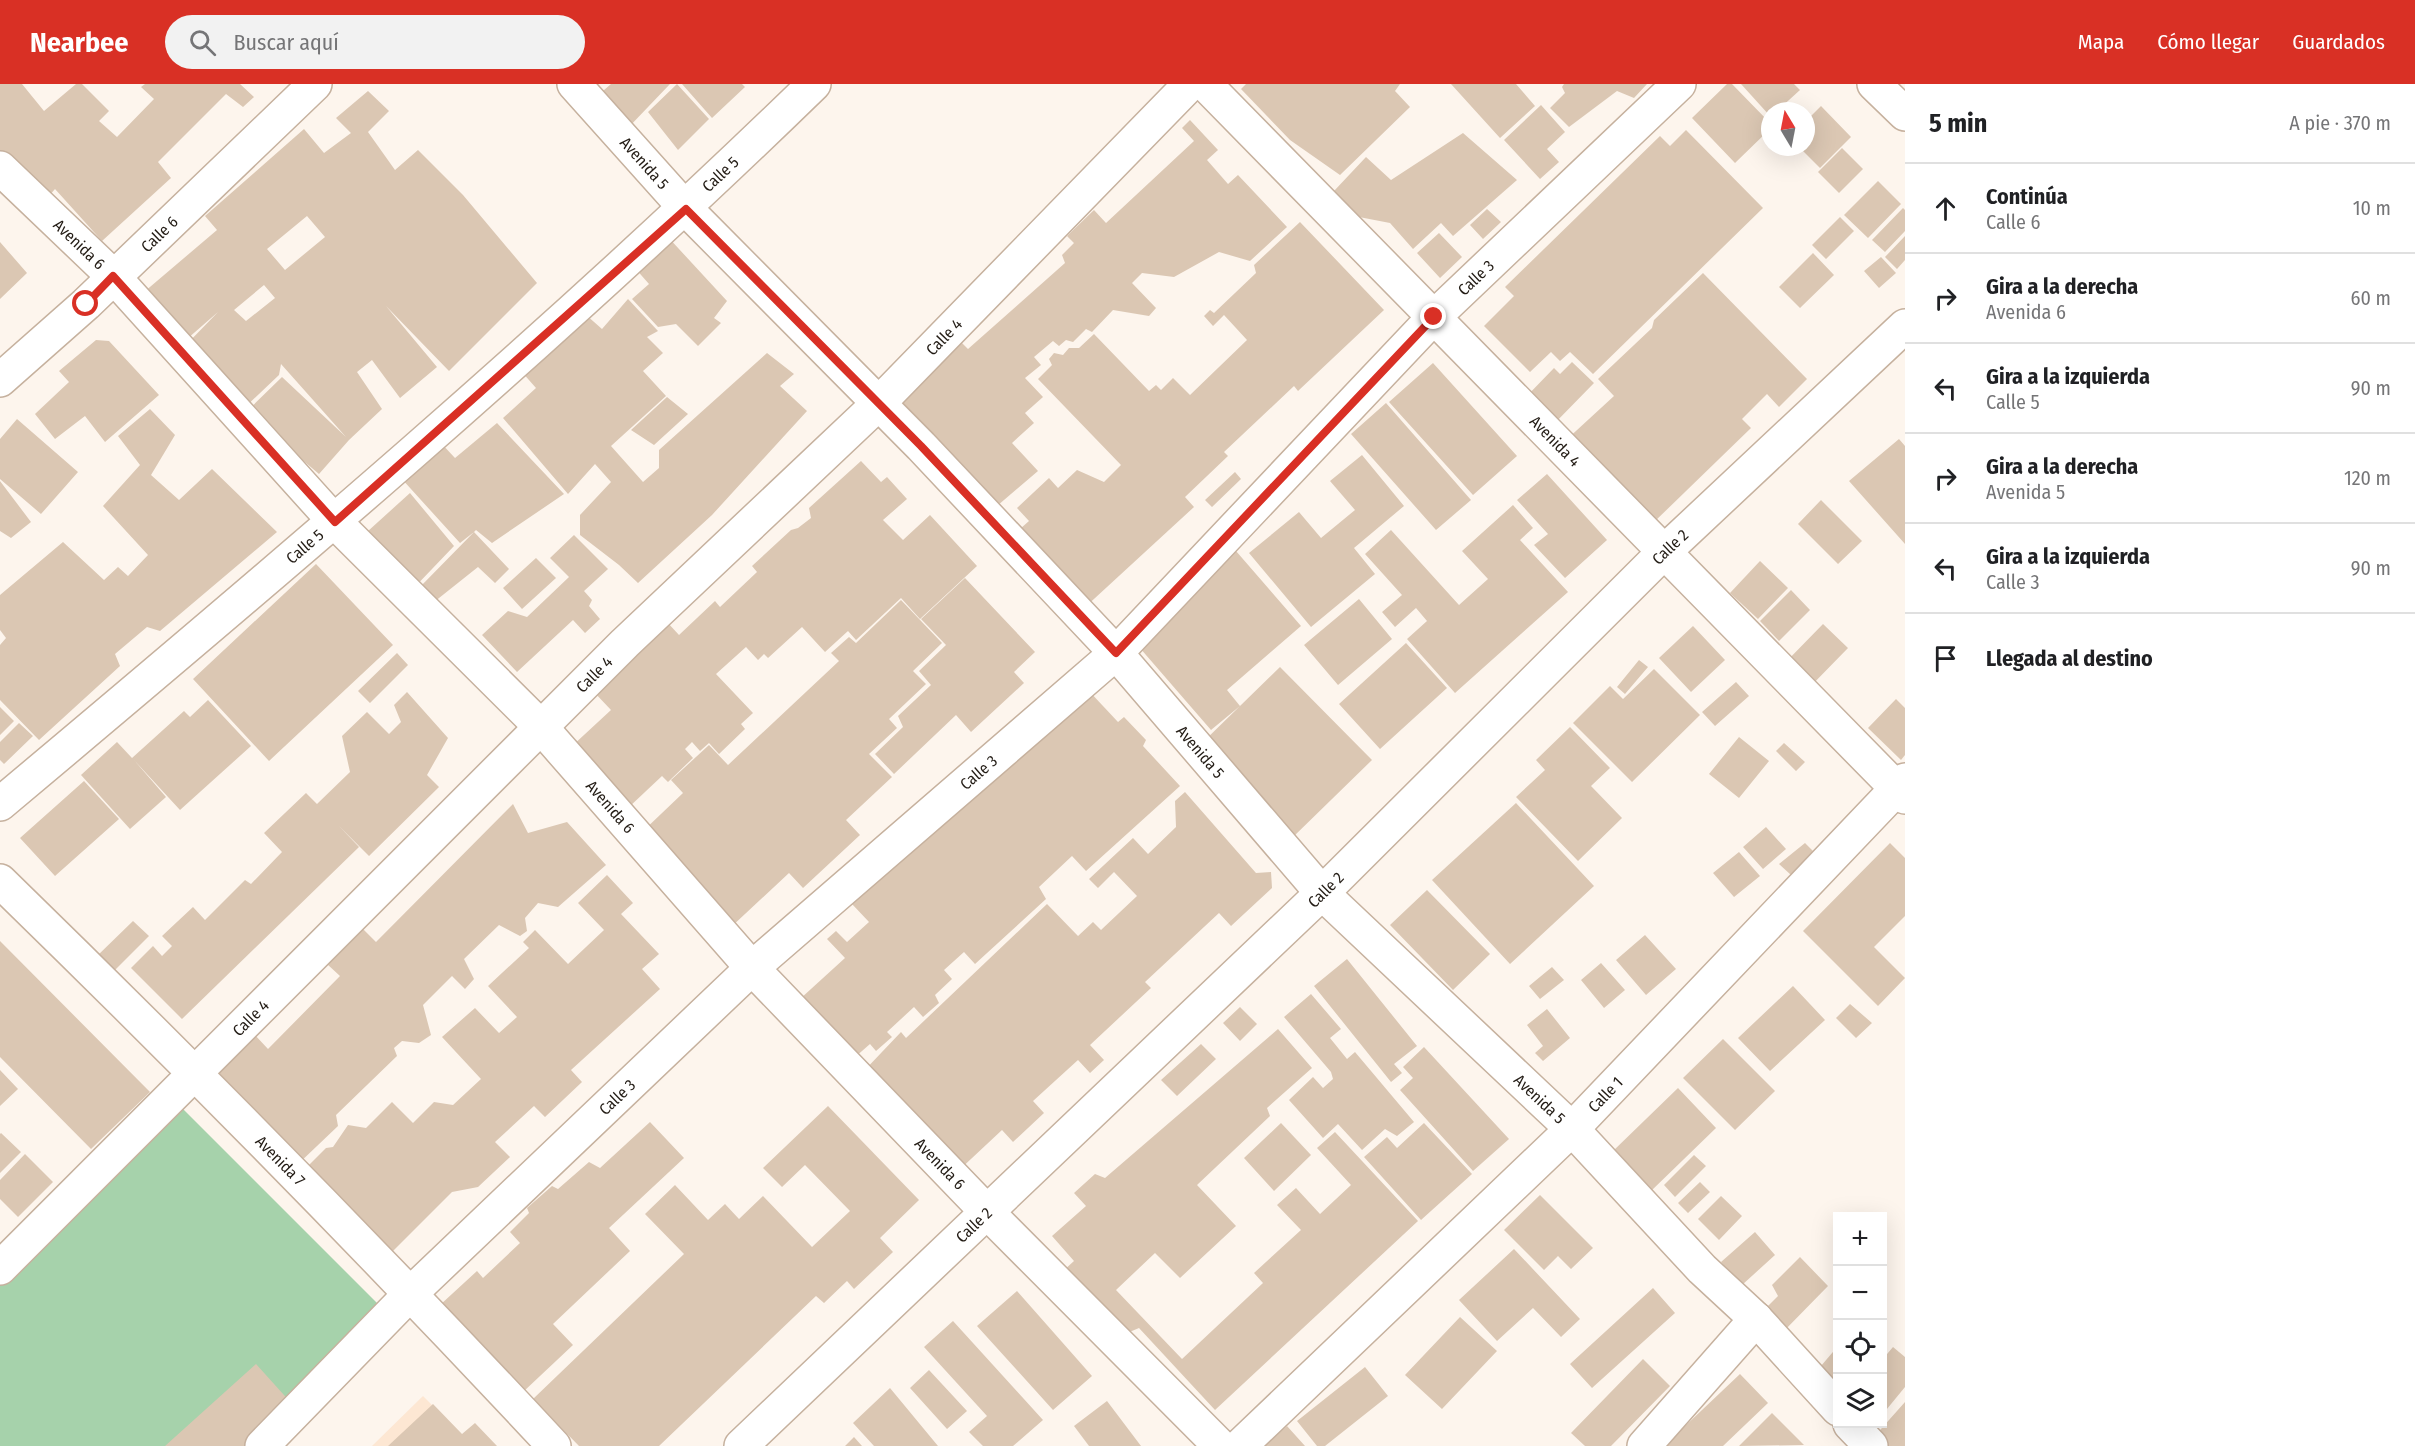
<!DOCTYPE html>
<html lang="es">
<meta charset="utf-8">
<style>
:root{--surface:#fff;--page:#f2f2f2;--text:#202124;--muted:#757577;--line:#e0e0e0;--accent:#d93025}
body{margin:0;font-family:"Fira Sans Condensed",sans-serif;background:var(--page);color:var(--text)}
.controls{position:absolute;right:18px;bottom:18px;display:grid;overflow:hidden;border-radius:0px;box-shadow:0 6px 24px #0002}
.controls button{width:54px;height:54px;display:grid;place-items:center;padding:0;border:0;border-bottom:2px solid var(--line);background:var(--surface);color:var(--text);font:30px sans-serif}
.compass{position:absolute;left:1761px;top:18px;width:54px;height:54px;border-radius:50%;background:var(--surface);box-shadow:0 6px 24px #0002;rotate:350deg}
.stop{position:absolute;width:18px;height:18px;margin:-14px;border:4px solid #d93025;border-radius:50%;background:#fff}
.stop.end{background:#d93025;border-color:#fff;box-shadow:0 2px 6px #0008}
.list{margin:0;padding:0;list-style:none}
h2{display:flex;justify-content:space-between;align-items:center;height:78px;margin:0;padding:0 24px;font-size:26px}
h2 small{font-size:20px;font-weight:400;color:var(--muted)}
.list li{display:grid;grid-template-columns:39px 1fr auto;gap:18px;align-items:center;box-sizing:border-box;height:90px;padding:0 24px;border-top:2px solid var(--line)}
.list b{display:block;font-size:22px;white-space:nowrap}
.list p{margin:0;font-size:20px;white-space:nowrap;color:var(--muted)}
.list em{font-size:20px;font-style:normal;color:var(--muted)}
.icon{flex:none;width:33px;height:33px;fill:none;stroke:currentColor;stroke-width:2;stroke-linecap:round;stroke-linejoin:round}
.map{position:relative;flex:none;width:1905px;height:1362px;overflow:hidden}
header{display:flex;align-items:center;gap:36px;box-sizing:border-box;height:84px;padding:0 30px;background:var(--accent);color:#fff}
header strong{font-size:28px}
nav{display:flex;gap:33px;margin-inline-start:auto;font-size:21px}
.search{width:420px;height:54px;background:var(--page);display:flex;align-items:center;gap:15px;box-sizing:border-box;padding:0 21px;border-radius:33px;color:var(--muted);font-size:22px}
main{display:flex}
aside{flex:1;background:var(--surface)}
.map>svg:first-child{display:block}
.built{fill:#fde7d3}
.green{fill:#a6d2ab}
.building{fill:#dbc7b3;fill-rule:evenodd}
.lines{fill:none;stroke-linecap:round;stroke-linejoin:round}
.minor-casing{stroke:#c6b19e;stroke-width:36}
.major-casing{stroke:#c6b19e;stroke-width:36}
.minor{stroke:#fff;stroke-width:33}
.major{stroke:#fff;stroke-width:33}
.route{stroke:#d93025;stroke-width:8}
.labels{text-anchor:middle;stroke-width:4.5;stroke-linejoin:round;paint-order:stroke}
.street-label{font-size:16px;fill:#231c15;stroke:#fff}
</style>
<header>
<strong>Nearbee</strong>
<div class="search"><svg class="icon" aria-label="search" viewBox="0 0 24 24"><circle cx="10" cy="10" r="6"/><path d="M15 15l6 6"/></svg>Buscar aquí</div>
<nav><a>Mapa</a><a>Cómo llegar</a><a>Guardados</a></nav>
</header>
<main>
<div class="map">
<svg width="1905" height="1362" viewBox="0 0 1905 1362">
<rect width="100%" height="100%" fill="#fdf5ed"/>
<path class="built" d="M423,1312L473,1362H372Z"/>
<path class="green" d="M180,1022L383,1225L247,1362H0V1198Z"/>
<path class="building" d="M0,0H22L44,27L76,0H82L109,27L99,37L117,53L154,15L141,3L145,0H240L254,13L243,23L226,10L158,78L171,94L102,157L55,105L48,113L0,70Z
M611,0H670L627,45L596,13Z
M677,0L709,35L678,66L648,28Z
M682,0H742L745,3L712,34Z
M1246,0H1400L1395,7L1410,23L1340,91L1290,56L1241,5Z
M1451,0H1516L1535,22L1500,54Z
M1564,0H1647L1634,14L1617,7L1569,43L1550,24L1565,9L1562,3Z
M1727,0H1732L1770,39V45L1735,79L1692,34Z
M1741,0H1794L1800,6L1777,27H1770V32Z
M368,7L389,27L368,48L395,86L418,66L463,111L537,199L449,287L386,222L437,283L400,314L372,276L357,288L382,325L349,356L319,390L293,368L238,336L282,293L346,353L281,280L279,291L242,326L184,263L218,228L179,262L137,214L217,146L205,132L304,45L324,69L351,49L336,34ZM307,132L325,153L285,186L267,165ZM264,201L275,214L246,237L234,226Z
M1541,21L1565,48L1547,65L1559,78L1540,95L1504,56Z
M1821,22L1851,53L1820,84L1799,63H1806V37Z
M1190,36L1218,66L1207,76L1228,100L1238,91L1287,143L1250,177L1219,168L1174,193L1142,189L1132,199L1156,224L1149,232L1113,226L1092,248L1086,245L1073,258L1066,256L1059,262L1053,257L1034,273L1041,281L1025,294L1043,313L1025,329L1034,339L1012,359L1038,387L990,428L897,315L961,258L968,265L1065,179L1062,171L1074,159L1067,152L1094,126L1106,139L1194,57L1182,44Z
M1686,46L1763,124L1593,290L1570,268L1560,277L1551,268L1530,288L1484,242L1514,212L1505,203L1660,52L1670,62Z
M1463,49L1517,96L1453,152L1441,139L1413,165L1390,139L1359,133L1334,107L1366,73L1391,96Z
M1842,64L1863,85L1839,109L1818,88Z
M1878,97L1901,120L1868,154L1844,131Z
M1903,124L1905,126V147L1885,168L1872,156Z
M1487,125L1501,138L1483,155L1470,141Z
M1840,133L1854,147L1826,175L1812,161Z
M1300,138L1384,226L1298,307L1294,302L1224,368L1228,372L1185,413L1194,423L1082,526L1012,452L1029,437L1017,424L1049,394L1058,404L1077,386L1104,398L1121,381L1038,295L1052,281L1049,275L1054,269L1063,271L1069,264H1079L1094,250L1149,307L1156,301L1161,306L1173,294L1190,311L1247,256L1224,231L1213,242L1204,232L1210,226L1214,229L1256,189L1254,181Z
M1439,149L1462,173L1440,194L1417,169Z
M667,152L727,217L714,234L721,239L698,262L676,240L658,243L632,215L649,200L634,183Z
M1905,152V176L1897,185L1885,173Z
M0,158L27,189L0,215Z
M1813,169L1834,191L1800,224L1779,203Z
M1881,173L1896,189L1879,204L1864,187Z
M1703,189L1807,295L1779,323L1767,310L1742,335L1751,344L1652,440L1564,358L1614,312L1598,295L1652,244L1654,236Z
M628,215L658,247L647,253L663,269L643,287L666,312L611,362L643,398L659,384V366L767,269L794,290L780,302L807,327L712,431L638,499L619,481L580,451V431L611,398L595,380L568,410L503,334L536,304L521,287L585,230L602,245Z
M96,256L109,257L159,311L105,358L85,332L55,355L35,330L69,298L59,287Z
M1572,278L1594,299L1551,343L1523,316L1554,284L1560,290Z
M1433,279L1517,372L1473,411L1389,318Z
M667,313L688,330L654,361L631,346Z
M1386,319L1471,416L1436,446L1351,350Z
M150,325L175,351L151,391L179,416L212,385L277,448L160,547L147,543L115,570L120,582L39,656L0,616V561L6,554L0,546V511L63,458L104,496L118,483L128,492L148,471L103,422L140,381L118,352Z
M17,335L78,388L41,430L0,395V355Z
M497,339L564,410L492,459L476,446L474,448L509,485L495,499L478,483L434,518L419,504L474,448L460,459L401,394L440,358L455,374Z
M1899,355L1905,362V460L1849,397Z
M1362,371L1404,422L1354,464L1375,490L1311,543L1249,469L1299,428L1321,454L1355,426L1330,397Z
M861,377L881,398L887,393L907,415L883,436L903,456L930,431L977,482L920,535L901,514L856,556L848,547L825,568L802,543L768,574L764,570L758,576L746,563L716,590L753,629L741,640L745,645L719,670L709,659L700,667L692,658L685,665L693,674L668,698L662,692L628,724L571,663L611,626L593,607L667,538L679,551L715,517L720,523L757,488L752,482L791,446L798,444L811,434L809,424Z
M1235,388L1241,395L1212,423L1205,416Z
M1547,390L1607,456L1565,494L1534,461L1548,450L1517,416Z
M0,397L31,438L11,454L0,447Z
M410,409L454,462L410,508L357,457Z
M1821,416L1862,457L1838,480L1798,440Z
M1513,421L1533,444L1520,456L1568,508L1455,609L1407,555L1427,537L1416,524L1395,543L1382,528L1402,511L1365,470L1391,446L1459,521L1488,495L1462,467Z
M574,451L608,485L584,507L592,516L589,522L600,535L585,549L573,536L517,588L482,551L508,527L527,533L569,493L550,474Z
M1236,467L1301,542L1227,606L1240,622L1211,646L1133,556Z
M536,474L556,494L522,525L503,504Z
M1760,477L1788,504L1758,535L1730,509Z
M316,480L393,561L269,677L193,595Z
M965,494L1035,568L1014,588L1024,599L971,648L956,631L894,690L875,670L903,643L898,632L931,601L919,587L946,561L921,535Z
M1791,506L1810,526L1779,557L1760,537Z
M1359,515L1392,555L1338,601L1304,561Z
M901,516L942,559L913,587L926,600L889,635L897,644L869,670L892,693L846,736L860,751L803,804L789,789L730,844L640,750L683,709L671,696L709,661L728,681L839,577L831,569L849,553L856,559Z
M1823,540L1848,564L1807,606L1782,582Z
M1693,542L1725,576L1691,608L1659,574Z
M1406,559L1447,604L1380,665L1339,620Z
M397,569L408,581L370,619L358,607Z
M1639,576L1648,583L1625,610L1617,603Z
M1280,583L1372,676L1291,755L1199,662Z
M1654,585L1700,631L1632,698L1573,639L1610,602L1623,615Z
M1736,598L1749,612L1715,642L1702,628Z
M1088,606L1118,638L1124,633L1146,656L1143,662L1180,702L1086,787L1072,772L1039,803L1046,815L975,880L964,868L944,886L952,895L935,911L939,919L923,933L914,923L887,948L892,953L876,967L870,960L854,974L800,915L845,874L827,855L836,847L847,858L869,838L852,820Z
M407,608L448,654L427,691L439,703L369,772L339,742L359,763L182,935L131,884L153,862L162,872L172,862L162,852L193,823L205,836L245,796L251,800L282,768L264,749L306,709L317,720L350,688L342,652L367,628L389,650L401,638L394,621Z
M1896,615L1905,624V671L1901,676L1868,644Z
M208,616L251,662L180,726L134,676L166,713L130,745L81,691L117,658L132,674L184,627L190,633Z
M0,623L14,637L0,651Z
M19,639L33,652L4,680L0,676V658Z
M1570,643L1610,684L1591,702L1622,734L1578,777L1516,713L1545,686L1536,676Z
M1739,653L1769,677L1739,714L1709,690Z
M1784,659L1805,678L1796,687L1776,667Z
M84,697L119,735L55,792L20,754Z
M1185,708L1256,789L1271,788L1272,804L1231,842L1219,829L1145,898L1151,904L1090,961L1104,976L1090,989L1078,976L1033,1017L1044,1029L1013,1058L1002,1046L956,1089L862,989L901,948L906,954L1047,820L1078,852L1093,838L1101,846L1137,812L1114,788L1098,804L1089,795L1133,754L1148,770L1176,743L1175,717Z
M1516,719L1594,802L1510,880L1432,796Z
M513,720L528,749L567,738L606,781L558,823L538,819L525,834L527,847L520,852L499,841L464,875L474,895L465,905L452,892L423,921L431,951L419,959L402,957L394,964L397,972L336,1031L338,1042L296,1082L220,1005L219,985L254,950L268,965L340,892L327,880L362,844L376,858Z
M1766,743L1786,765L1763,785L1743,763Z
M1805,759L1816,770L1791,791L1779,780Z
M1890,759L1905,774V832L1874,863L1905,894L1878,922L1803,847Z
M1739,768L1760,792L1734,813L1713,789Z
M607,791L633,819L621,830L659,870L642,885L660,905L571,986L582,998L545,1033L534,1022L495,1058L510,1073L478,1103L452,1108L389,1171L304,1086L326,1064L333,1063L348,1041L366,1044L392,1018L413,1039L434,1018L453,1021L481,995L442,953L475,924L499,949L517,933L488,902L529,864L523,858L535,846L568,880L604,846L578,819Z
M1427,806L1490,870L1453,906L1390,841Z
M133,837L149,852L112,889L96,873Z
M1645,851L1676,885L1646,911L1616,876Z
M0,857L150,1008L91,1065L0,973Z
M1347,875L1417,962L1394,980L1402,989L1391,998L1314,902Z
M1601,879L1625,906L1604,924L1581,896Z
M1552,883L1564,896L1540,915L1529,902Z
M1793,902L1825,936L1770,987L1738,954Z
M1311,910L1341,945L1330,954L1347,975L1355,968L1414,1038L1397,1052L1385,1045L1362,1066L1338,1040L1323,1054L1289,1016L1313,993L1323,1004L1333,995L1331,988L1284,933Z
M1850,920L1872,939L1856,954L1836,934Z
M1240,923L1257,940L1240,957L1223,939Z
M1547,925L1570,954L1543,977L1535,969L1543,962L1527,941Z
M1278,945L1312,984L1267,1024L1270,1032L1197,1101L1236,1142L1180,1194L1155,1169L1116,1206L1182,1275L1263,1199L1254,1189L1301,1146L1277,1121L1296,1104L1320,1130L1351,1101L1317,1064L1335,1048L1418,1137L1215,1326L1139,1244L1120,1252L1063,1187L1074,1177L1052,1152L1086,1122L1074,1109L1095,1090L1105,1094Z
M1723,955L1775,1007L1735,1046L1683,994Z
M1201,960L1216,975L1177,1012L1161,996Z
M1424,963L1509,1055L1473,1087L1400,1006L1413,994L1403,983Z
M0,986L18,1005L0,1022Z
M1678,1004L1716,1044L1651,1107L1613,1067Z
M828,1022L919,1116L880,1154L893,1168L854,1205L847,1197L824,1219L816,1212L659,1362H579L533,1315L684,1170L645,1130L675,1101L708,1136L725,1120L739,1135L763,1112L812,1163L850,1127L805,1081L782,1103L763,1084Z
M650,1038L684,1074L609,1144L630,1167L553,1240L573,1261L523,1308L440,1221L477,1187L483,1194L520,1159L510,1148L529,1129L527,1124L552,1102L558,1105L589,1078L600,1084Z
M1281,1039L1311,1071L1274,1107L1244,1074Z
M1424,1039L1472,1090L1421,1136L1364,1073L1387,1053L1397,1064Z
M1,1049L21,1068L0,1089V1050Z
M25,1070L53,1098L18,1133L0,1115V1096Z
M1694,1071L1706,1082L1675,1113L1664,1101Z
M1700,1098L1710,1108L1688,1129L1678,1119Z
M1540,1111L1593,1164L1571,1185L1558,1172L1544,1186L1504,1146Z
M1721,1112L1742,1132L1719,1156L1698,1135Z
M1755,1148L1775,1171L1742,1201L1721,1178Z
M1514,1165L1580,1235L1561,1253L1533,1224L1497,1257L1459,1216Z
M1800,1173L1828,1202L1782,1249L1761,1229L1778,1212L1772,1201Z
M1653,1204L1675,1229L1592,1304L1570,1280Z
M1017,1207L1092,1292L1053,1326L977,1242Z
M1460,1233L1497,1267L1442,1325L1405,1291Z
M953,1237L1043,1336L1013,1362H983L969,1348L987,1332L924,1263Z
M1838,1262V1307L1815,1289Z
M1893,1263L1905,1273V1303L1882,1331V1276Z
M1643,1275L1670,1302L1611,1362H1585L1571,1349Z
M256,1280L293,1321L247,1362H165Z
M1365,1283L1388,1312L1325,1362H1317L1297,1337Z
M929,1286L967,1327L947,1345L910,1304Z
M1740,1290L1768,1319L1723,1362H1664Z
M890,1304L938,1362H874L853,1339Z
M1107,1317L1141,1362H1089L1074,1342Z
M1905,1318V1362H1883L1873,1354Z
M433,1320L462,1350L475,1339L497,1362H388Z
M1772,1329L1804,1361L1739,1362Z
M1287,1342L1305,1362H1264Z
M854,1353L862,1362H845Z"/>
<g class="lines">
<defs>
<g id="minor">
<path id="s1" d="M574,0L686,125L921,362L1116,569L1322,809L1572,1045L1702,1185L1756,1235L1838,1325"/>
<path id="s2" d="M1205,0L1905,713"/>
<path d="M1874,0L1905,30"/>
<path id="s3" d="M0,84L113,192L335,438L541,643L752,884L988,1129L1220,1362"/>
<path id="s4" d="M0,296L86,220L315,0"/>
<path id="s5" d="M0,720C278,487 554,253 814,0"/>
<path id="s6" d="M0,797C189,981 374,1169 554,1362"/>
<path id="s7" d="M0,1184L625,559L878,320L1190,0"/>
<path d="M1850,1340L1871,1362"/>
<path id="s8" d="M262,1362L411,1209L752,884L1116,569L1434,233L1679,0"/>
<path id="s9" d="M1240,1362L1572,1045L1905,696"/>
<path d="M1644,1362L1756,1235"/>
</g>
<g id="major">
<path id="s10" d="M741,1362L1322,809L1664,468L1905,242"/>
</g>
</defs>
<use href="#minor" class="minor-casing"/>
<use href="#major" class="major-casing"/>
<use href="#minor" class="minor"/>
<use href="#major" class="major"/>
</g>
<g class="lines">
<path class="route" d="M86,220L113,192L335,438L686,125L921,362L1116,569L1434,233"/>
</g>
<g class="labels">
<g class="street-label">
<text dy="6" stroke="none"><textPath href="#s1" startOffset="106">Avenida 5</textPath></text>
<text dy="6" stroke="none"><textPath href="#s5" startOffset="957">Calle 5</textPath></text>
<text dy="6" stroke="none"><textPath href="#s4" startOffset="216">Calle 6</textPath></text>
<text dy="6" stroke="none"><textPath href="#s3" startOffset="110">Avenida 6</textPath></text>
<text dy="6" stroke="none"><textPath href="#s8" startOffset="1686">Calle 3</textPath></text>
<text dy="6" stroke="none"><textPath href="#s7" startOffset="1326">Calle 4</textPath></text>
<text dy="6" stroke="none"><textPath href="#s2" startOffset="500">Avenida 4</textPath></text>
<text dy="6" stroke="none"><textPath href="#s10" startOffset="1293">Calle 2</textPath></text>
<text dy="6" stroke="none"><textPath href="#s5" startOffset="399">Calle 5</textPath></text>
<text dy="6" stroke="none"><textPath href="#s7" startOffset="840">Calle 4</textPath></text>
<text dy="6" stroke="none"><textPath href="#s1" startOffset="916">Avenida 5</textPath></text>
<text dy="6" stroke="none"><textPath href="#s8" startOffset="984">Calle 3</textPath></text>
<text dy="6" stroke="none"><textPath href="#s3" startOffset="884">Avenida 6</textPath></text>
<text dy="6" stroke="none"><textPath href="#s10" startOffset="807">Calle 2</textPath></text>
<text dy="6" stroke="none"><textPath href="#s7" startOffset="354">Calle 4</textPath></text>
<text dy="6" stroke="none"><textPath href="#s9" startOffset="507">Calle 1</textPath></text>
<text dy="6" stroke="none"><textPath href="#s8" startOffset="498">Calle 3</textPath></text>
<text dy="6" stroke="none"><textPath href="#s1" startOffset="1402">Avenida 5</textPath></text>
<text dy="6" stroke="none"><textPath href="#s6" startOffset="396">Avenida 7</textPath></text>
<text dy="6" stroke="none"><textPath href="#s3" startOffset="1370">Avenida 6</textPath></text>
<text dy="6" stroke="none"><textPath href="#s10" startOffset="321">Calle 2</textPath></text>
</g>
</g>
</svg>
<div class="controls">
<button>+</button>
<button>−</button>
<button><svg class="icon" aria-label="locate" viewBox="0 0 24 24"><circle cx="12" cy="12" r="6"/><path d="M12 2v4M12 18v4M2 12h4M18 12h4"/></svg></button>
<button><svg class="icon" aria-label="layers" viewBox="0 0 24 24"><path d="M12 4l9 5-9 5-9-5zM3 14l9 5 9-5"/></svg></button>
</div>
<svg class="compass" viewBox="-18 -18 36 36"><path d="M0-13l5 13h-10z" fill="#e53935"/><path d="M0 13l5-13h-10z" fill="#757577"/></svg>
<div class="stop" style="left:86px;top:220px"></div>
<div class="stop end" style="left:1434px;top:233px"></div>
</div>
<aside>
<h2>5 min<small>A pie · 370 m</small></h2>
<ul class="list">
<li><svg class="icon" aria-label="ahead" viewBox="0 0 24 24"><path d="M12 20V5M6 11l6-6 6 6"/></svg><div><b>Continúa</b><p>Calle 6</p></div><em>10 m</em></li>
<li><svg class="icon" aria-label="right" viewBox="0 0 24 24"><path d="M7 20v-9h11M14 6l5 5-5 5"/></svg><div><b>Gira a la derecha</b><p>Avenida 6</p></div><em>60 m</em></li>
<li><svg class="icon" aria-label="left" viewBox="0 0 24 24"><path d="M17 20v-9H6M10 6l-5 5 5 5"/></svg><div><b>Gira a la izquierda</b><p>Calle 5</p></div><em>90 m</em></li>
<li><svg class="icon" aria-label="right" viewBox="0 0 24 24"><path d="M7 20v-9h11M14 6l5 5-5 5"/></svg><div><b>Gira a la derecha</b><p>Avenida 5</p></div><em>120 m</em></li>
<li><svg class="icon" aria-label="left" viewBox="0 0 24 24"><path d="M17 20v-9H6M10 6l-5 5 5 5"/></svg><div><b>Gira a la izquierda</b><p>Calle 3</p></div><em>90 m</em></li>
<li><svg class="icon" aria-label="arrive" viewBox="0 0 24 24"><path d="M6 21V4h12l-3 4 3 4H6"/></svg><div><b>Llegada al destino</b></div></li>
</ul>
</aside>
</main>
